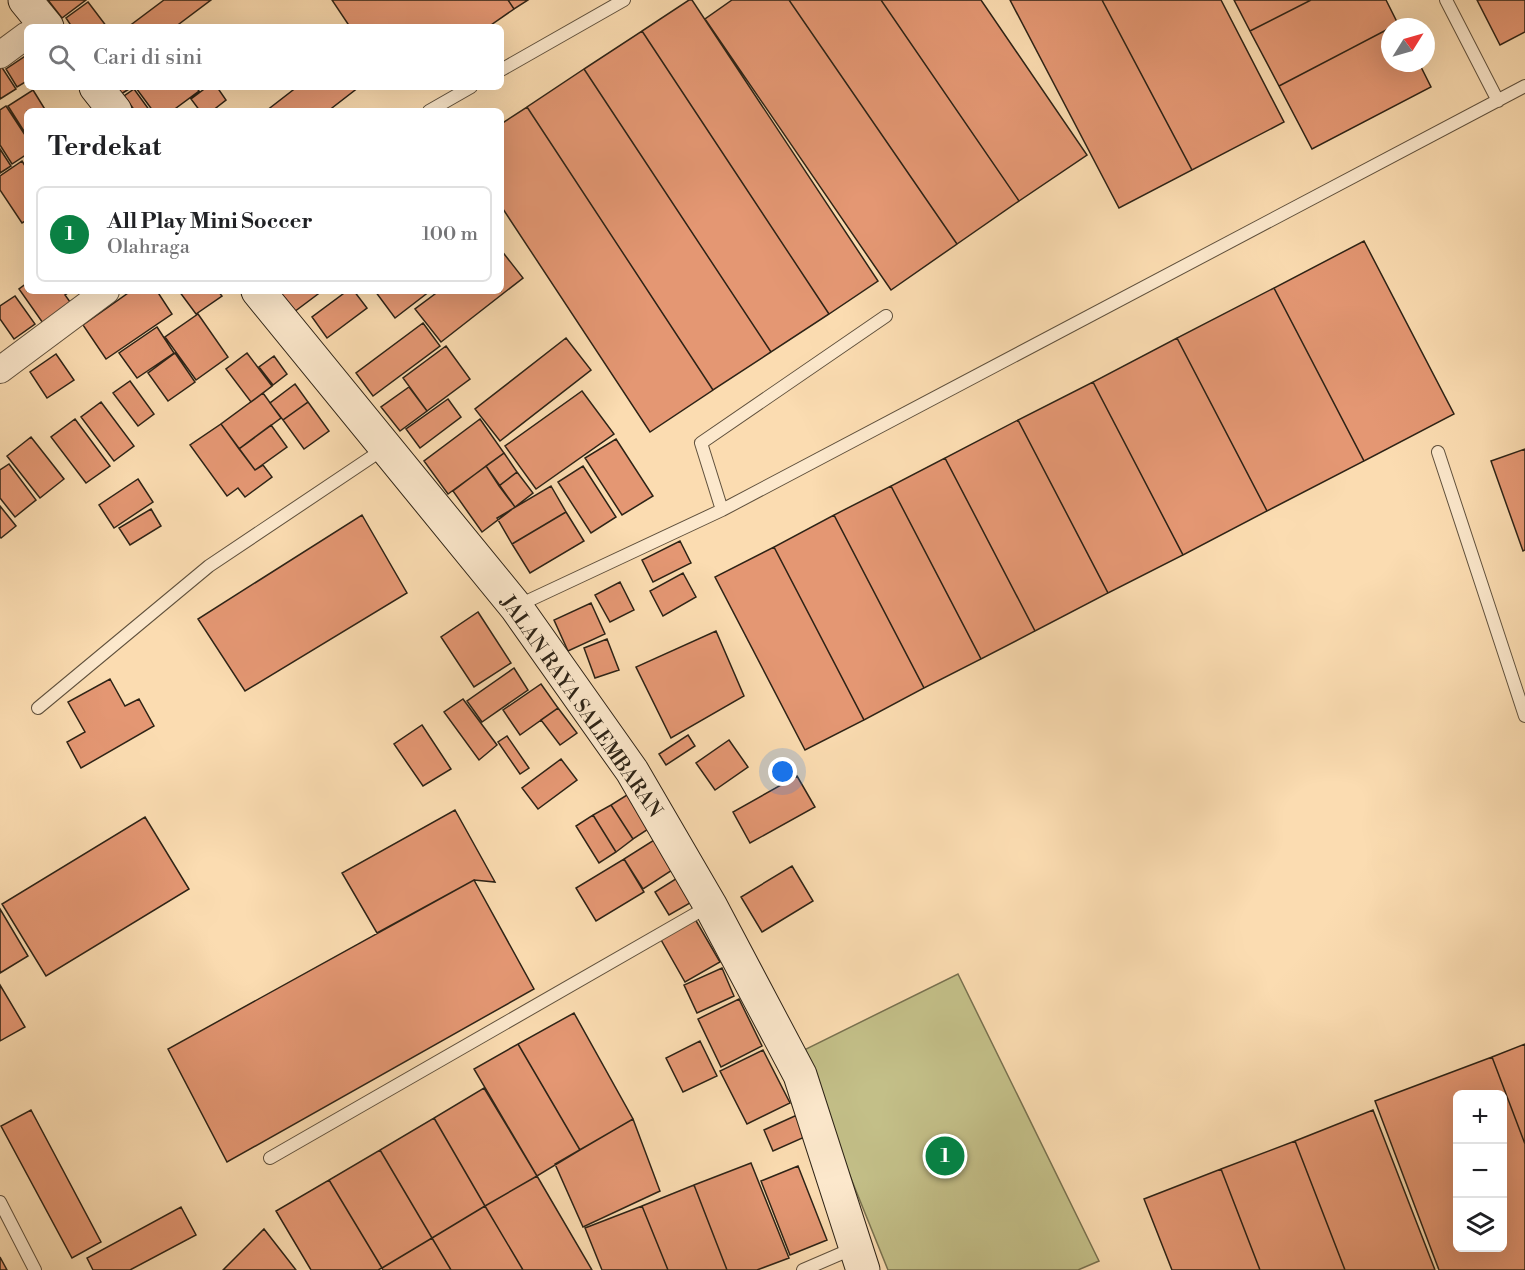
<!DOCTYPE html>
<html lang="id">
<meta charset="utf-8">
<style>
:root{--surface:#fff;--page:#f2f2f2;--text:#202124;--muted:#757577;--line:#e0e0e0;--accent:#0b8043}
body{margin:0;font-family:"Libre Bodoni",serif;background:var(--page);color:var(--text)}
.controls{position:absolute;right:18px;bottom:18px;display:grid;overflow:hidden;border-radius:9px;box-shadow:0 6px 24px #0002}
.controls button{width:54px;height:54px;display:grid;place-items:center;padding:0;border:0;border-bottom:2px solid var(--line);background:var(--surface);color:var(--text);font:30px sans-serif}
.compass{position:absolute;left:1381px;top:18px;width:54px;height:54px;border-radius:50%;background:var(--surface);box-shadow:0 6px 24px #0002;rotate:53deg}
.you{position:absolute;left:783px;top:772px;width:21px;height:21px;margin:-15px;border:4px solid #fff;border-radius:50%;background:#1a73e8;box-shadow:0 0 0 9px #1a73e833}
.badge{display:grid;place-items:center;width:39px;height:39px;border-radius:50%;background:var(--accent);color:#fff;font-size:20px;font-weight:700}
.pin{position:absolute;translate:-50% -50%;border:3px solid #fff;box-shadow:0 2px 6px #0006}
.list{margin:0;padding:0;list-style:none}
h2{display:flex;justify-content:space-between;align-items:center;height:78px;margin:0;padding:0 24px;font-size:26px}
h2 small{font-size:20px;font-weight:400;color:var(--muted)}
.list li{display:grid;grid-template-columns:39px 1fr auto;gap:18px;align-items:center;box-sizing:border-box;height:96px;margin:0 12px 12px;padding:0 12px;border:2px solid var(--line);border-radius:9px}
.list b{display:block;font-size:22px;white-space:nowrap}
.list p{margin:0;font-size:20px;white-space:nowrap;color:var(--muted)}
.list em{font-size:20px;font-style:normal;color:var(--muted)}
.icon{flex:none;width:33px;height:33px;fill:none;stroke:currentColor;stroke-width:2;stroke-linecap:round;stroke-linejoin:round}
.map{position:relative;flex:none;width:1525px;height:1270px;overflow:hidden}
.search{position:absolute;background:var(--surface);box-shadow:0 6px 24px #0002;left:24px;top:24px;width:480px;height:66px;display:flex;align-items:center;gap:15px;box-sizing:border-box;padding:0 21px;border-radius:9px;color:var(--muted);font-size:22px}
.panel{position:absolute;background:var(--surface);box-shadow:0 6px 24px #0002;left:24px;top:108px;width:480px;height:186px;border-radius:9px}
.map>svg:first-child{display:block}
.green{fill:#c3bf88;stroke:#78714f;stroke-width:1.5}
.building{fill:#e49773;stroke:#2d2316;stroke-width:1.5;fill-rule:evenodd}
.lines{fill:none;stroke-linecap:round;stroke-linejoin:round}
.service-casing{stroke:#60513d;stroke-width:14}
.minor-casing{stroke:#60513d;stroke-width:28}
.secondary-casing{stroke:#2d2316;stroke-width:35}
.service{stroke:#fce8cc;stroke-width:12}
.minor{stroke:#fce8cc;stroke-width:26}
.secondary{stroke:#fce8cc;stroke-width:33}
.labels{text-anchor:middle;stroke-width:6;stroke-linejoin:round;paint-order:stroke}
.street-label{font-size:20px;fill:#2d2316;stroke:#fce8cc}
</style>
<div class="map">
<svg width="1525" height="1270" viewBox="0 0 1525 1270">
<rect width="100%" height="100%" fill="#fbdcb1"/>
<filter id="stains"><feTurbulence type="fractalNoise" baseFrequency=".00333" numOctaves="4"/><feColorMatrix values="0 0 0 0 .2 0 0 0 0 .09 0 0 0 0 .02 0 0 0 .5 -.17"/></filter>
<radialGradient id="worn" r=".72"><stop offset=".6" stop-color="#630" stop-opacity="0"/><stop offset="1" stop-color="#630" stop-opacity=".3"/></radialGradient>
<path class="green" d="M958,974L1099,1261L1078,1270H888L800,1052Z"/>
<path class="building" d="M48,0H86L62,18Z
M164,0H211L175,27H128Z
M332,0H508L514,9L488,27H350Z
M508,0H528L514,9Z
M689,0H692L878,281L829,314L642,31Z
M732,0H789L957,244L891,290L705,19Z
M789,0H881L1019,201L957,244Z
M881,0H981L1087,155L1019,201Z
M1010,0H1102L1192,170L1119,208Z
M1102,0H1221L1284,122L1192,170Z
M1234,0H1311L1250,31Z
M1311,0H1386L1398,24L1279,86L1250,31Z
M1477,0H1525V32L1500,45Z
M88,2L107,27H72L66,18Z
M1390,28V63H1419L1431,87L1312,149L1279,86Z
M642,31L829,314L771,352L584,69Z
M27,55V81L17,87L6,69Z
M1,66L16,89L0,99V67Z
M584,69L771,352L713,390L527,107Z
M111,87H127L129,89L118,96Z
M196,87L199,91L172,111H153L136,88Z
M207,87H217L226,100L212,111H200L191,99Z
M297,87H359L328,111H266Z
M134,89L150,111H135L124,96Z
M33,90L46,111H27V136L8,106Z
M6,106L27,138V154L12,164L0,145V110Z
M527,107L713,390L650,432L501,206V124Z
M0,149L11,166L0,173Z
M22,161L27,169V220L22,223L0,190V176Z
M1364,241L1454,414L1364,461L1274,288Z
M501,250L523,278L441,342L415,309L439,291H501Z
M27,283V291H71L65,295L73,306L45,326L19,289Z
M1274,288L1364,461L1267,511L1177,338Z
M131,291H157L172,314L106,359L83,325Z
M179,291H218L222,296L196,314Z
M272,291H322L290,315Z
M347,291H354L367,308L327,338L312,317Z
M375,291H430L395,318Z
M15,296L35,324L14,339L0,319V306Z
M198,314L228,357L196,380L165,337Z
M423,323L440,346L373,396L356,373Z
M157,327L174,353L137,378L119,353Z
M566,338L591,370L500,441L475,409Z
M1177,338L1267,511L1183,555L1093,382Z
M446,346L470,379L427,411L403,378Z
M175,353L195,382L168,401L148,373Z
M247,353L272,386L251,402L226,369Z
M56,354L74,380L47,398L30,372Z
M274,356L287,374L273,385L259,367Z
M130,381L154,414L138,426L113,393Z
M1093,382L1183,555L1108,593L1018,420Z
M295,384L308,402L283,420L270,403Z
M409,387L427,411L400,431L381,407Z
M582,391L614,434L536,489L505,446Z
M263,393L281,418L239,449L221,424Z
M448,399L461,417L420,448L406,429Z
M101,402L134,446L114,461L81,417Z
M308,402L329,431L304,449L283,420Z
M75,419L110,466L86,483L51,437Z
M480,419L504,453L448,494L424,461Z
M1018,420L1108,593L1035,631L945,458Z
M221,424L255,470L263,465L272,477L245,497L238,488L227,496L190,445Z
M271,425L287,447L255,470L239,449Z
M31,437L64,479L40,498L7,456Z
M616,439L653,496L622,515L585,458Z
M1525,449V550L1523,551L1491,461Z
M504,453L517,472L499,486L486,466Z
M945,458L1035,631L981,659L891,486Z
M9,464L36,500L15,517L0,498V470Z
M486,466L515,507L482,532L453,491Z
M583,466L616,517L591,533L558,482Z
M517,472L533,493L515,507L499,486Z
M138,479L153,502L114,528L99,505Z
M551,486L566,512L512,544L497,518Z
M891,486L981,659L924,688L834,515Z
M0,506L16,526L1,538L0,537Z
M151,509L161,526L130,545L119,528Z
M566,512L584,541L530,573L512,544Z
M362,515L407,593L245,691L198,619Z
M834,515L924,688L864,720L774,547Z
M680,541L691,563L653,582L642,560Z
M774,547L864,720L805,750L715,577Z
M683,573L696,597L663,616L650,591Z
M620,582L634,610L610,622L595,595Z
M591,603L605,634L568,651L554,620Z
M478,612L511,663L474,687L441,637Z
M716,631L744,696L671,738L636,667Z
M607,639L619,670L595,678L584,648Z
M514,668L528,690L482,722L467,701Z
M110,679L125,706L139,699L154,726L81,768L67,742L85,732L68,702Z
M541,684L558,708L520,735L503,710Z
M463,699L497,745L479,760L444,712Z
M558,708L577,733L560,745L541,720Z
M422,725L451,769L423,786L394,744Z
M688,735L695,746L666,765L659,754Z
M507,736L529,768L520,774L498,742Z
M729,740L748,767L715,790L696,763Z
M561,759L577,780L538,809L522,788Z
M797,776L815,807L750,843L733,812Z
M635,790L656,824L633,839L611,805Z
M611,805L633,839L616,852L593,815Z
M455,810L495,882L474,880L377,933L342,873Z
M593,815L616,852L599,863L576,826Z
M145,817L189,889L46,976L2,904Z
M662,835L680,865L643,889L624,859Z
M624,859L644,892L596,921L576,888Z
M792,866L813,901L762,932L741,897Z
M682,875L697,899L669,915L655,892Z
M474,880L534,989L227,1162L168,1049Z
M0,909L28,956L0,973Z
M695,919L720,962L685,982L660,938Z
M722,968L734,996L697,1013L684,985Z
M0,985L25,1027L0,1041Z
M739,999L762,1046L721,1067L698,1019Z
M574,1013L633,1119L580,1150L518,1044Z
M700,1041L717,1076L683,1092L666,1058Z
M518,1044L580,1150L537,1176L474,1069Z
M1525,1044V1144L1492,1057Z
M763,1050L790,1103L747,1124L720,1071Z
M1492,1057L1525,1144V1270H1439L1375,1101ZM1458,1094H1502V1248H1458Z
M484,1088L537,1176L485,1206L434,1118Z
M31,1110L101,1242L72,1258L1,1126Z
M1373,1110L1435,1270H1345L1295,1141Z
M797,1115L807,1136L773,1151L764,1130Z
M434,1118L485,1206L432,1238L380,1150Z
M633,1119L660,1191L583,1227L555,1164Z
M1295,1141L1345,1270H1260L1221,1169Z
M380,1150L432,1238L382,1268L329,1180Z
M751,1163L789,1258L757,1270H727L694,1185Z
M798,1166L827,1240L790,1255L761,1181Z
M1221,1169L1260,1270H1172L1144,1199Z
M537,1176L592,1270H523L485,1206Z
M329,1180L382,1268L378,1270H311L276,1211Z
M694,1185L727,1270H668L642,1206Z
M485,1206L523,1270H451L432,1238Z
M642,1206L668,1270H602L585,1228Z
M181,1207L196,1235L130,1270H93L87,1258Z
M264,1229L296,1270H223Z
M432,1238L451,1270H383L382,1268Z
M0,1257L7,1270H0Z"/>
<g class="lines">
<defs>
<path id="service" d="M1446,0L1498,101
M501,70L624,0
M429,111L471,87
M1438,452L1525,716
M722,510L701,443L886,316
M517,606L722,510L1525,86
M38,708L209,566L385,448
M270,1158L709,906
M0,1202L35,1270
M803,1270L854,1248"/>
<path id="minor" d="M0,55L27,35
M0,370L106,291"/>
<path id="secondary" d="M25,0L47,27
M96,87L115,111
M258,291L516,607L632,771L710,905L800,1075L863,1270"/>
</defs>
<use href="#service" class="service-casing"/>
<use href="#minor" class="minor-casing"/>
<use href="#secondary" class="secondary-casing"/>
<use href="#service" class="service"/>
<use href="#minor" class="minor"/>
<use href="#secondary" class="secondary"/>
</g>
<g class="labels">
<g class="street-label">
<text transform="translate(582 706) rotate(55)" y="7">JALAN RAYA SALEMBARAN</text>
</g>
</g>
<rect width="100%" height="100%" filter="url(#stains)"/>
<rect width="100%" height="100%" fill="url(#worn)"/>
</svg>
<div class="controls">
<button>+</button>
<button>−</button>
<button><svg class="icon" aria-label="layers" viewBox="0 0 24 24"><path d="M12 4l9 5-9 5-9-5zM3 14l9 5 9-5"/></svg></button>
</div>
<svg class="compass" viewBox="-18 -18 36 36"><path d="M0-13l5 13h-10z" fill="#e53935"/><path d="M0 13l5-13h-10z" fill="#757577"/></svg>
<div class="you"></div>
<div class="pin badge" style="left:945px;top:1156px">1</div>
<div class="search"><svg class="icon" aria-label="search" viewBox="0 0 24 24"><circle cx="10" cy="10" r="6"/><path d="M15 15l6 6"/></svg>Cari di sini</div>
<section class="panel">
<h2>Terdekat<small></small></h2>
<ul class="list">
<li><span class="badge">1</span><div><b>All Play Mini Soccer</b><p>Olahraga</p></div><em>100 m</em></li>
</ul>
</section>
</div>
